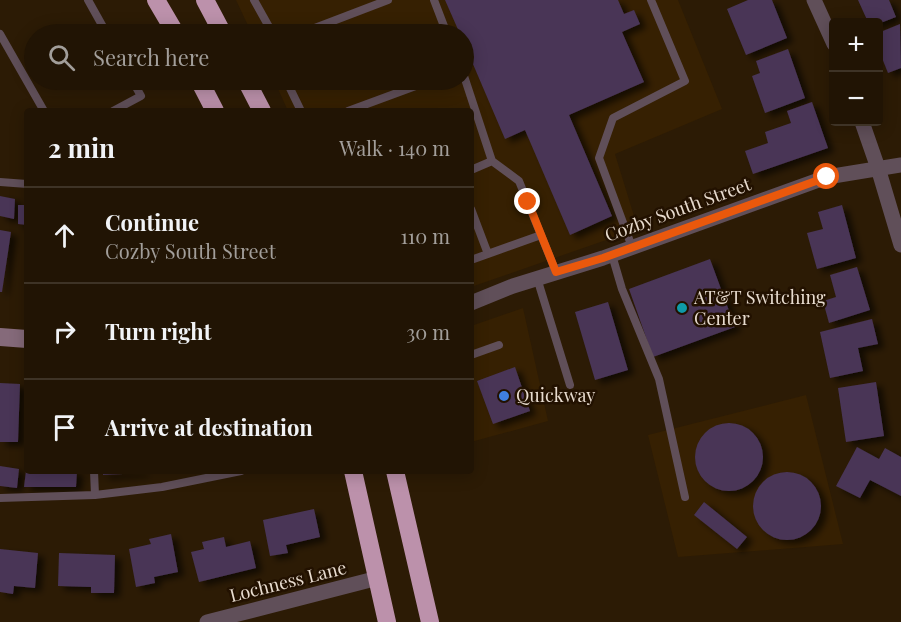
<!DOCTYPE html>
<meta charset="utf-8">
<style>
:root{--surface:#211404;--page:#2d2113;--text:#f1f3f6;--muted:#a29e9a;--line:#3e3326}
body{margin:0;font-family:"Playfair Display",serif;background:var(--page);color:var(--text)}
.controls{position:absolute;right:18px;top:18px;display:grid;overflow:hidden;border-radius:6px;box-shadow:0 3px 15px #0003}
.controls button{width:54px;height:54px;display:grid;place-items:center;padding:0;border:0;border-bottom:2px solid var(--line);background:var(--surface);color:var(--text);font:30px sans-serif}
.stop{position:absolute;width:18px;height:18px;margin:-14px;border:4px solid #ea580c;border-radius:50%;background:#fff}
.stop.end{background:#ea580c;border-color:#fff;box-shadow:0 2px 6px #0008}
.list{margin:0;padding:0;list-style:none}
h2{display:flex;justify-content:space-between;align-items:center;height:78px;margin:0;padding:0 24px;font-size:26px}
h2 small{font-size:20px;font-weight:400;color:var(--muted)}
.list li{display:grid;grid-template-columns:39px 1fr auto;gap:18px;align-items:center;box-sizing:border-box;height:96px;padding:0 24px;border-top:2px solid var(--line)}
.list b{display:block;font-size:22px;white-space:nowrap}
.list p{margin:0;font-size:20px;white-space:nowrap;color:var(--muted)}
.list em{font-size:20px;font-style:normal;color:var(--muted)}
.icon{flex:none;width:33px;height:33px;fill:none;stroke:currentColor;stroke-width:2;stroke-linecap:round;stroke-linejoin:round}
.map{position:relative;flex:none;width:901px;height:622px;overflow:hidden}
.search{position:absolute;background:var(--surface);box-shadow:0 3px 15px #0003;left:24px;top:24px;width:450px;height:66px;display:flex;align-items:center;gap:15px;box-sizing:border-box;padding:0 21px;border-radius:33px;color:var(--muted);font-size:22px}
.panel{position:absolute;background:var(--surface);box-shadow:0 3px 15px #0003;left:24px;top:108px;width:450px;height:366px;border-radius:6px}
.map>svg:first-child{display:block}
.built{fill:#362002}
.building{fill:#483557;filter:url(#shadow)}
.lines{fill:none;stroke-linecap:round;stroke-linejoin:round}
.lane{stroke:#604f59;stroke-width:8}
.street{stroke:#604f59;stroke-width:15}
.secondary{stroke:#856a7a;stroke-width:18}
.highway{stroke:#bc91ab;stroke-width:18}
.route{stroke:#ea580c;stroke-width:8}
.culture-dot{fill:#0f9aa8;stroke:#210;stroke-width:2}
.shop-dot{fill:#3f7fe0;stroke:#210;stroke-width:2}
.labels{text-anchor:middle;stroke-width:5;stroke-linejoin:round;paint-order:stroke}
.street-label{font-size:18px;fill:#e8dccf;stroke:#210}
.poi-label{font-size:18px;fill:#e8dccf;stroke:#210;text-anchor:start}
</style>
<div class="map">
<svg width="901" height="622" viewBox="0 0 901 622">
<defs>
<filter id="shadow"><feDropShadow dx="6" dy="4" stdDeviation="3" flood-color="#0009"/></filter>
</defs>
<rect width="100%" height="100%" fill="#2c1b05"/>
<path class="built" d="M236,0H678L722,109L615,154L638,229L471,287V111H288L274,80H464V34H252Z
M523,308L548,421L471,442V326Z
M806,395L843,544L678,557L648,435Z"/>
<path class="building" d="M445,0H618L624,14L634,10L640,24L622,32L644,82L569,115L612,216L570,235L525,130L505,139L464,43V34H460Z
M748,0H772L787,38L746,55L727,9Z
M858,0H889L896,17L878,24L868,22Z
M900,24L901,68L888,73L878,48V33Z
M788,49L805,98L765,113L752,76L760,73L756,61Z
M812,102L828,148L753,174L745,151L768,143L765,132L791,123L787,111Z
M0,196L15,199L14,219L0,216Z
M18,205H27V225L18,224Z
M842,205L856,258L817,269L807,233L823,229L818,212Z
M0,230L11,232L2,292H0Z
M710,259L735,327L653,357L629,289Z
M857,267L870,310L829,323L823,301L836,297L830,275Z
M608,302L628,370L595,380L575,312Z
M872,319L878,344L858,348L863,371L830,378L820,332Z
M515,367L530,411L493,424L477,381Z
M876,382L884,436L846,442L838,388Z
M0,383L20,384L18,442H0Z
M695 457a34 34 0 1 1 68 0a34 34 0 1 1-68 0Z
M857,447L879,459L885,448L901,457V496L870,480L860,498L836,486Z
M0,466L19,469L17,488L0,486Z
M26,471H77L76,487H24Z
M103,471H143V473L103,475Z
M753 506a34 34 0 1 1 68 0a34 34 0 1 1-68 0Z
M704,502L747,537L737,549L694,515Z
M314,509L320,537L286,545L288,553L270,556L263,520Z
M171,534L178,572L154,577L155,583L136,587L129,549L151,544L149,539Z
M224,537L226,547L250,541L256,568L199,582L191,552L204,549L202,542Z
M0,549L38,553L35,588L14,586L13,594L0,592Z
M59,553L115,555L114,593H91V587L58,586Z"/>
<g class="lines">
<path class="lane" d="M88,0L107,34
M254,0L273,34
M434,0L447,34
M0,34L44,111
M153,34L169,25
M299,34L388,0
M464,76L492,161L519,181L556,272
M286,80L301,111
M113,111L141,96L132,80
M348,111L432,80
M471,170L492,161
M0,182L27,184
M471,209L488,254
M632,247L599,158L613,118L685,81L651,0
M612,255L622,289L659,379L685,497
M471,260L541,235
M537,278L570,385
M471,355L499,345
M95,495L162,487L241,471
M0,498L95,495L94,471"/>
<path class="street" d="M814,0L834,44
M862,122L878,168L901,245
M471,303L513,286L603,258L827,177L901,165
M207,622L378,578"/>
<path class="secondary" d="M0,337L27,339"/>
<path class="highway" d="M156,0L176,34
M205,0L223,34
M199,80L215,111
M246,80L262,111
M353,471L387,622
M395,471L430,622"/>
</g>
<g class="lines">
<path class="route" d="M528,202L556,272L603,258L827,177"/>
</g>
<circle class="culture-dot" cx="682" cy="308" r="6"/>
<circle class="shop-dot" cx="504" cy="396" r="6"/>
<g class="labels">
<g class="street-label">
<text transform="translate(678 210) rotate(-20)" y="6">Cozby South Street</text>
<text transform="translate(288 582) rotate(-14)" y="6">Lochness Lane</text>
</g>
<g class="poi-label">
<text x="694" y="304">AT&amp;T Switching<tspan x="694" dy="21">Center</tspan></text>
<text x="516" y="402">Quickway</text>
</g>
</g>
</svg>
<div class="controls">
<button>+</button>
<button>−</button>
</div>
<div class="stop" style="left:827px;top:177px"></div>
<div class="stop end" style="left:528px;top:202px"></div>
<div class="search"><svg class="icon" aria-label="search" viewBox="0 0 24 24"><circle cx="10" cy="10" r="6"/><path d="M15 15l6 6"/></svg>Search here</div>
<section class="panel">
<h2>2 min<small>Walk · 140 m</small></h2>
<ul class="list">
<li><svg class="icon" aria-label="ahead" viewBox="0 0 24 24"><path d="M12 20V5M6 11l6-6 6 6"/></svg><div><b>Continue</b><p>Cozby South Street</p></div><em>110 m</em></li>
<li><svg class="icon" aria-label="right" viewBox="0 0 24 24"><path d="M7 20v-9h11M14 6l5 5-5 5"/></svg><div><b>Turn right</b></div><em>30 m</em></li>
<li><svg class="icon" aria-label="arrive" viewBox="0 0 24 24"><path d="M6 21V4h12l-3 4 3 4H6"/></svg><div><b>Arrive at destination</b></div></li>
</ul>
</section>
</div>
